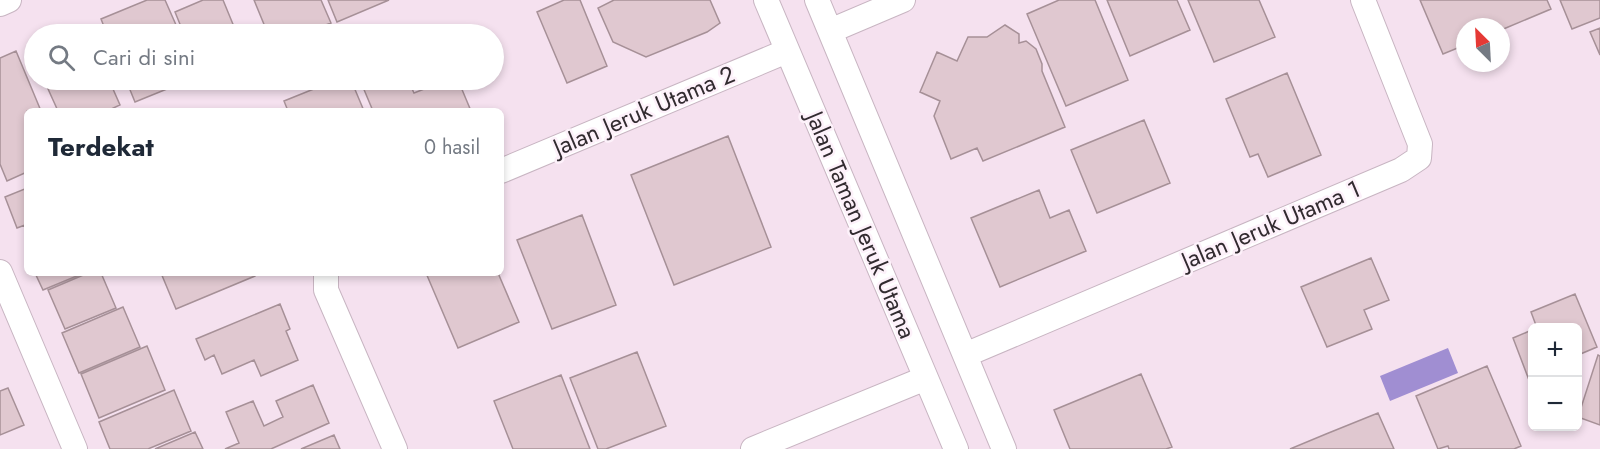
<!DOCTYPE html>
<html lang="id">
<meta charset="utf-8">
<style>
:root{--surface:#fff;--page:#f6f6f7;--text:#1f2937;--muted:#747a83;--line:#e0e1e3}
body{margin:0;font-family:Jost,sans-serif;background:var(--page);color:var(--text)}
.controls{position:absolute;right:18px;bottom:18px;display:grid;overflow:hidden;border-radius:9px;box-shadow:0 3px 9px #0003}
.controls button{width:54px;height:54px;display:grid;place-items:center;padding:0;border:0;border-bottom:2px solid var(--line);background:var(--surface);color:var(--text);font:30px sans-serif}
.compass{position:absolute;left:1456px;top:18px;width:54px;height:54px;border-radius:50%;background:var(--surface);box-shadow:0 3px 9px #0003;rotate:336deg}
.list{margin:0;padding:0;list-style:none}
h2{display:flex;justify-content:space-between;align-items:center;height:78px;margin:0;padding:0 24px;font-size:26px}
h2 small{font-size:20px;font-weight:400;color:var(--muted)}
.icon{flex:none;width:33px;height:33px;fill:none;stroke:currentColor;stroke-width:2;stroke-linecap:round;stroke-linejoin:round}
.map{position:relative;flex:none;width:1600px;height:449px;overflow:hidden}
.search{position:absolute;background:var(--surface);box-shadow:0 3px 9px #0003;left:24px;top:24px;width:480px;height:66px;display:flex;align-items:center;gap:15px;box-sizing:border-box;padding:0 21px;border-radius:33px;color:var(--muted);font-size:22px}
.panel{position:absolute;background:var(--surface);box-shadow:0 3px 9px #0003;left:24px;top:108px;width:480px;height:168px;border-radius:9px}
.map>svg:first-child{display:block}
.water{fill:#a08ed2}
.building{fill:#e0c8d0;stroke:#a69097;stroke-width:1.5}
.lines{fill:none;stroke-linecap:round;stroke-linejoin:round}
.street-casing{stroke:#c8b5c2;stroke-width:26}
.street{stroke:#fff;stroke-width:24}
.labels{text-anchor:middle;stroke-width:5;stroke-linejoin:round;paint-order:stroke}
.street-label{font-size:24px;fill:#322b30;stroke:#fdf1fa}
</style>
<div class="map">
<svg width="1600" height="449" viewBox="0 0 1600 449">
<rect width="100%" height="100%" fill="#f5e1ef"/>
<path class="water" d="M1448,348L1458,373L1390,401L1380,376Z"/>
<path class="building" d="M147,0H165L180,34H107L101,19Z
M203,0H223L237,34H184L175,12Z
M254,0H321L331,23L302,34H268Z
M328,0H389L337,22Z
M564,0H580L607,66L567,83L537,12Z
M614,0H710L720,23L707,32L646,57L613,42L598,8Z
M1059,0H1095L1128,80L1066,106L1027,14Z
M1107,0H1177L1190,30L1130,56Z
M1188,0H1259L1275,37L1214,62Z
M1420,0H1547L1551,9L1501,30V27H1465V45L1443,54Z
M1560,0H1600V18L1572,29Z
M1005,25L1019,34V43L1026,41L1036,49L1042,64V71L1065,127L983,161L977,148L951,159L934,116L940,101L920,92L937,52L957,61L968,37H987Z
M1600,28V55L1590,32Z
M16,51L41,111H27V172L7,181L0,164V58Z
M1287,73L1321,155L1268,177L1258,154L1250,157L1226,99Z
M44,80H109L120,105L107,111H58Z
M126,80H189L135,102Z
M336,80H351L364,111H288L284,101Z
M360,80H408L414,93L447,80H458L471,111H373Z
M1144,120L1170,183L1097,213L1071,150Z
M728,136L771,247L674,285L631,175Z
M27,188V231L25,225L17,228L5,197Z
M1039,190L1050,218L1069,210L1086,251L1000,287L971,218Z
M582,215L616,305L552,329L517,240Z
M1371,258L1389,300L1364,310L1372,329L1327,347L1301,287Z
M35,273H84L43,290Z
M88,273H101L116,308L65,329L48,290Z
M161,273H253L255,276L176,309Z
M426,273H498L519,322L458,348Z
M1575,294L1597,347L1578,355V328H1537L1531,312Z
M280,304L290,329L286,331L298,360L261,376L254,360L222,374L214,355L205,360L196,339Z
M123,307L140,347L79,373L62,333Z
M1532,330V388L1513,338Z
M147,346L165,390L99,418L81,374Z
M637,352L666,426L606,449H598L570,378Z
M1598,355L1600,356V425L1578,417Z
M1487,366L1521,446L1514,449H1449L1448,446L1438,449L1416,396Z
M1141,374L1172,447L1166,449H1070L1054,410Z
M561,375L590,449H513L494,401Z
M313,385L329,423L271,449H225L239,443L226,412L253,401L264,426L283,417L276,401Z
M8,388L24,425L0,435V391Z
M174,390L191,431L148,449H110L99,422Z
M1378,413L1394,449H1290L1326,434Z
M195,432L203,449H155Z
M334,435L340,449H301Z"/>
<g class="lines">
<defs>
<path id="street" d="M766,0L956,449
M817,0L1004,449
M0,4L9,0
M830,31L903,0
M501,171L787,51
M0,272L75,449
M326,273V290L395,449
M965,355L1401,170L1419,158L1420,144L1363,0
M753,449L926,378"/>
</defs>
<use href="#street" class="street-casing"/>
<use href="#street" class="street"/>
</g>
<g class="labels">
<g class="street-label">
<text transform="translate(644 111) rotate(-23)" y="8">Jalan Jeruk Utama 2</text>
<text transform="translate(861 225) rotate(67)" y="8">Jalan Taman Jeruk Utama</text>
<text transform="translate(1271 225) rotate(-23)" y="8">Jalan Jeruk Utama 1</text>
</g>
</g>
</svg>
<div class="controls">
<button>+</button>
<button>−</button>
</div>
<svg class="compass" viewBox="-18 -18 36 36"><path d="M0-13l5 13h-10z" fill="#e53935"/><path d="M0 13l5-13h-10z" fill="#747a83"/></svg>
<div class="search"><svg class="icon" aria-label="search" viewBox="0 0 24 24"><circle cx="10" cy="10" r="6"/><path d="M15 15l6 6"/></svg>Cari di sini</div>
<section class="panel">
<h2>Terdekat<small>0 hasil</small></h2>
<ul class="list">
</ul>
</section>
</div>
